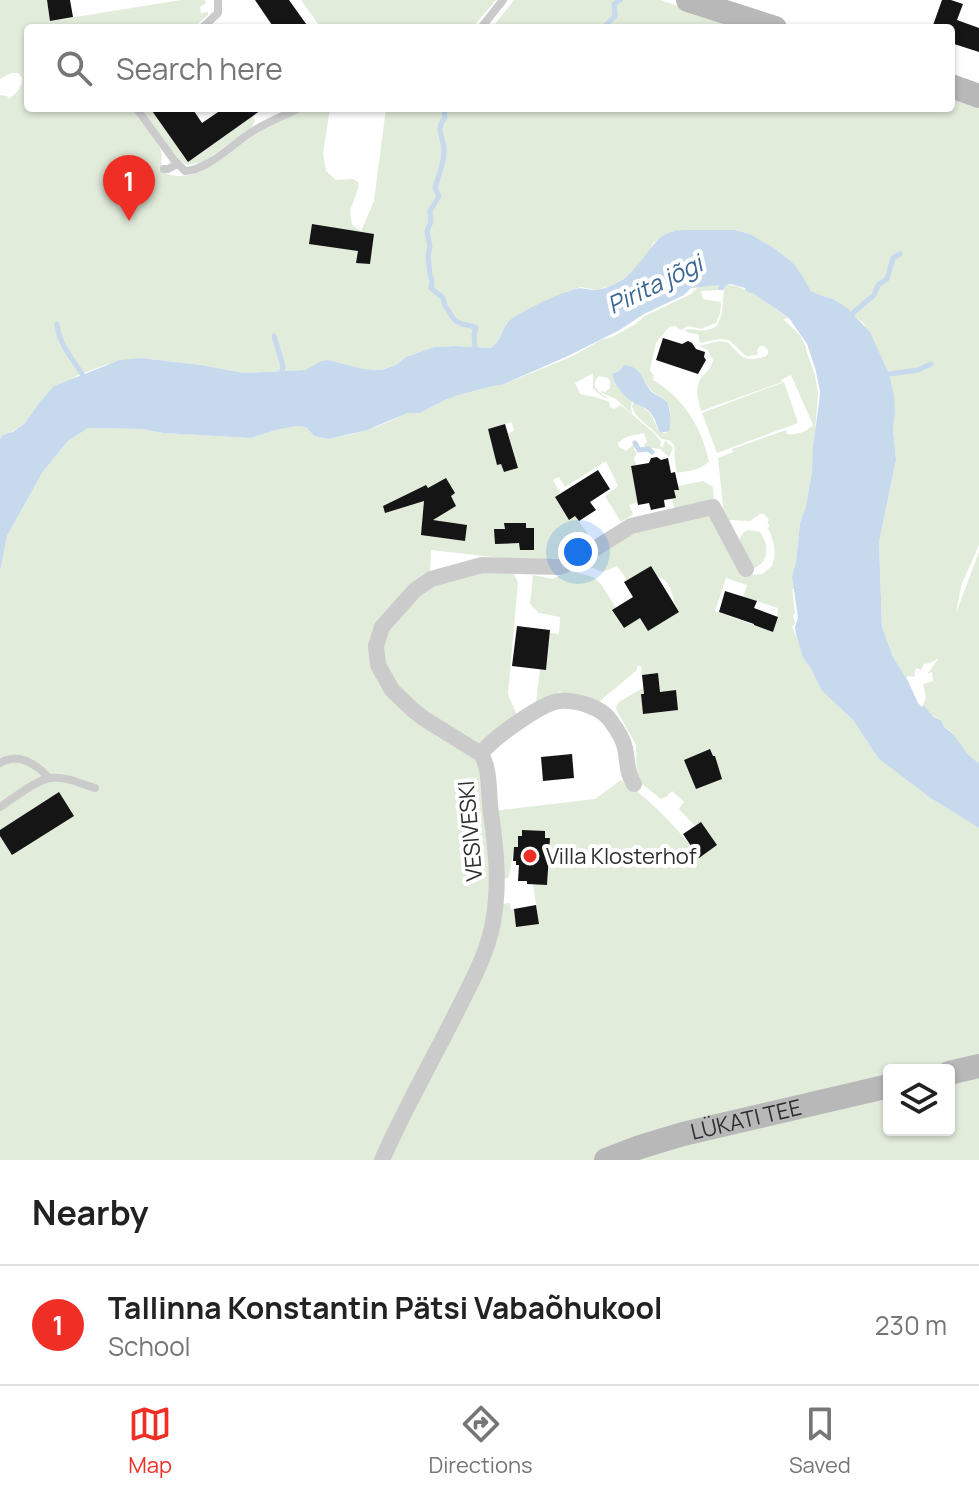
<!DOCTYPE html>
<meta charset="utf-8">
<style>
:root{--surface:#fff;--page:#f2f2f2;--text:#222;--muted:#767676;--line:#e0e0e0;--accent:#ef2f26}
body{margin:0;font-family:Manrope,sans-serif;background:var(--page);color:var(--text)}
.controls{position:absolute;right:24px;bottom:24px;display:grid;overflow:hidden;border-radius:8px;box-shadow:0 2px 6px #0004}
.controls button{width:72px;height:72px;display:grid;place-items:center;padding:0;border:0;border-bottom:2px solid var(--line);background:var(--surface);color:var(--text);font:40px sans-serif}
.you{position:absolute;left:578px;top:552px;width:28px;height:28px;margin:-20px;border:6px solid #fff;border-radius:50%;background:#1a73e8;box-shadow:0 0 0 12px #1a73e833}
.badge{display:grid;place-items:center;width:52px;height:52px;border-radius:50%;background:var(--accent);color:#fff;font-size:26px;font-weight:700}
.pin{position:absolute;translate:-50% -66px;filter:drop-shadow(0 2px 4px #0008)}
.pin::after{content:'';position:absolute;top:42px;width:28px;height:24px;background:inherit;clip-path:polygon(0 0,100% 0,50% 100%)}
.list{margin:0;padding:0;list-style:none}
h2{display:flex;justify-content:space-between;align-items:center;height:104px;margin:0;padding:0 32px;font-size:34px}
h2 small{font-size:26px;font-weight:400;color:var(--muted)}
.list li{display:grid;grid-template-columns:52px 1fr auto;gap:24px;align-items:center;box-sizing:border-box;height:120px;padding:0 32px;border-top:2px solid var(--line)}
.list b{display:block;font-size:30px;white-space:nowrap}
.list p{margin:0;font-size:26px;white-space:nowrap;color:var(--muted)}
.list em{font-size:26px;font-style:normal;color:var(--muted)}
.icon{flex:none;width:44px;height:44px;fill:none;stroke:currentColor;stroke-width:2;stroke-linecap:round;stroke-linejoin:round}
.map{position:relative;flex:none;width:979px;height:1160px;overflow:hidden}
.search{position:absolute;background:var(--surface);box-shadow:0 2px 6px #0004;left:24px;right:24px;top:24px;height:88px;display:flex;align-items:center;gap:20px;box-sizing:border-box;padding:0 28px;border-radius:8px;color:var(--muted);font-size:30px}
.sheet{height:224px;background:var(--surface)}
nav{display:flex;justify-content:space-around;align-items:center;box-sizing:border-box;height:112px;border-top:2px solid var(--line);background:var(--surface);font-size:22px;color:var(--muted)}
nav a{display:grid;justify-items:center;gap:4px}
nav .on{color:var(--accent)}
.map>svg:first-child{display:block}
.green{fill:#e2ecdb;fill-rule:evenodd}
.water{fill:#c6d9ed}
.lines{fill:none;stroke-linecap:round;stroke-linejoin:round}
.stream{stroke:#c6d9ed;stroke-width:5}
.building{fill:#151515}
.lane{stroke:#cbcbcb;stroke-width:8}
.street{stroke:#cbcbcb;stroke-width:16}
.secondary{stroke:#b8b8b8;stroke-width:24}
.poi-dot{fill:#ef2f26;stroke:#fff;stroke-width:3}
.labels{text-anchor:middle;stroke-width:8;stroke-linejoin:round;paint-order:stroke}
.street-label{font-size:22px;fill:#2e2e2e;stroke:#fff}
.poi-label{font-size:22px;fill:#2e2e2e;stroke:#fff;text-anchor:start}
.water-label{font-size:24px;font-style:italic;fill:#386695;stroke:#fff}
</style>
<div class="map">
<svg width="979" height="1160" viewBox="0 0 979 1160">
<rect width="100%" height="100%" fill="#fff"/>
<path class="green" d="M0,0H47L51,21L181,0H205L206,3L200,7L201,13L208,12V15L193,28H28V108H131L160,148L162,155L161,162L167,174C203,185 231,148 260,132C273,124 296,112 311,108C317,107 324,108 330,108L323,153L326,171L336,180L353,179L358,182L359,186L350,211L352,225L361,231L374,201L386,108H951V93L979,103V545L961,586L956,613L979,552V763L973,760L959,744L950,730L944,727L941,720L930,714L923,705L926,698L923,684L933,681L932,672L927,674L939,658L930,663L924,664L921,670L916,668L914,677L908,676L906,678L893,657L882,627L879,542L896,460L893,429L895,414L889,374L870,333L862,322L833,299L820,295L811,291L802,275L793,263L774,248L750,234L735,230L673,231L653,243L649,252L634,271L616,284L596,290L581,287L568,291L516,316L507,323L495,345L491,348L455,346L434,347L406,357L396,365L381,370L364,369L328,360L321,361L305,370L244,373L201,365L141,358L105,365L78,375L39,403L25,423L12,432L2,435L0,439V95L7,96L9,99C17,92 23,88 22,77L18,73H11L0,79Z
M301,0H496L472,28H321Z
M514,0H660L747,28H492Z
M140,108H150L188,161L252,116L255,120L252,127L203,162L187,165L179,160Z
M713,284L720,285L718,290L701,291L703,299L721,302L720,314L716,323L701,329L688,326L681,330L675,326L669,327L656,343L650,370L654,376L653,380C684,398 701,427 709,461C701,470 689,471 677,473C676,469 675,465 675,461C674,449 678,440 661,439C652,426 636,421 632,406L634,402C656,415 649,413 660,433H666C670,423 674,411 666,401C662,396 655,395 650,389C639,376 643,367 623,366L619,371L612,374L615,384L632,401L631,407L632,414L616,399L602,393L601,391L605,392L610,388V381L608,378L599,376C587,388 603,394 609,399C602,397 598,394 593,388V373L575,383L580,394L596,397L609,402L610,407L614,409L621,405L654,433L661,441L660,446L663,447L665,440L673,448L669,457L660,449L645,447L644,444L647,443L644,433L626,437L618,443L619,447L626,451L634,444V450L637,453L634,458L636,465L631,467L638,502L629,505L633,514L621,522L605,496L618,486L606,461L565,487L559,477L553,480L560,493L555,497L569,519L575,516L593,541L567,557L546,560L545,563L431,550L430,574L484,570L512,571L518,582L508,694L517,716L486,740L502,904L510,903L511,909H514L517,927L539,924L533,884L547,885L548,875H543L550,839L522,830V836L518,837V847H514L509,877L503,880L494,811L595,799L621,780L626,785H630C656,807 679,829 699,857L717,845L701,822L695,826L679,809L684,802L672,791L666,797L661,799L637,780L636,745L617,711L616,707L619,702L643,688L644,694L641,695L644,714L676,691L660,692L658,673L642,675L641,666H637V670L600,701L589,702L559,692L538,703L536,702L540,669H546L550,633L559,634L560,617L539,613L530,604L533,575L553,579L566,572H575L593,577L601,584L616,608L612,611L623,628L640,618L679,612C670,598 675,583 657,576L651,566L627,580L617,566L603,572L584,565L583,563L621,536L711,515L748,575L762,574L772,566C777,552 774,542 768,528L770,525L767,523L769,520L764,514H760L750,521L728,520L724,515L718,458L733,452L732,449L786,430L787,434C794,436 809,431 813,425L791,375L781,380L782,382L701,411C698,400 694,386 702,377C708,369 710,372 713,360L708,350L699,346L719,341L727,342C735,348 741,361 753,359C757,359 761,357 765,357L768,354V350L764,346H760L757,350L758,355L746,356L729,340L720,339L700,343L698,334L689,333L684,330C698,327 699,335 717,326L722,313L724,287L726,285C748,284 770,307 789,318L783,319L800,335L806,347L807,353L815,375L818,394L812,471L806,506L800,523L796,562L792,576L795,588L792,589L795,613L793,616L795,623L792,627L799,643L803,658L810,667L822,691L853,720L878,758L929,797L979,828V1160H0V572L7,536L42,473L68,441L88,428L141,429L163,433L251,438L276,430L297,426L306,427L314,436L329,439L349,435L379,426L408,413H420L445,400L459,395L493,386L502,385L573,356L601,340L612,337L634,325L645,316L691,294L698,287ZM512,422L514,431L508,433L518,468L504,472L501,464H497L488,429ZM726,578L747,585L743,597L778,608L777,616L778,617L773,632L715,611ZM889,1070H949V1130H889Z
M784,382L798,423L717,453L702,413Z
M703,481L713,487L714,498L710,502L675,511L672,499L676,498L674,490H678V486Z
M748,530L760,532C769,544 770,562 754,568L751,567L738,542L743,533Z"/>
<path class="water" d="M690,230H735L750,234L774,248L793,263L802,275L811,291L820,295L833,299L847,308L870,332L889,374L894,395L895,414L893,429L896,460L879,542L882,627L893,657L908,681L918,703L922,707L923,705C931,712 929,716 941,720L944,727C958,735 964,755 979,763V828L929,797L878,758L853,720L822,691L810,667L803,658L796,634L795,627L798,618L792,576L796,562L800,523L806,506L812,471L813,446L819,403L820,392L816,371L807,344L789,318L754,294L746,291L745,288L731,284L726,285L723,290H718L719,285L691,288L684,295L644,314L618,331L568,356L502,385L493,386L459,395L445,400L420,413H408L367,430L329,439L314,436L306,427L297,426L276,430L251,438L163,433L141,429L88,428L68,441L42,473L7,536L0,572V439L2,435L13,432L25,423L39,403L54,386L120,360L141,358L201,365L244,373L305,370L321,361L328,360L364,369L381,370L396,365L406,357L434,347L455,346L491,348C500,342 501,331 508,322C517,313 556,295 569,291C581,286 583,289 594,290C601,290 611,286 617,283C642,270 650,238 671,232C677,230 684,230 690,230Z
M624,365C645,368 640,380 652,392C657,396 665,398 668,404C671,412 671,424 669,431L660,433C657,427 656,420 652,415C648,408 642,407 636,404C625,398 614,386 612,374L619,371Z"/>
<g class="lines">
<path class="stream" d="M603,28L615,16L614,4L620,0
M444,108L445,118C435,129 443,136 444,149C445,162 438,176 435,188L439,196L430,211L431,222L427,231L430,247L428,255L430,275L432,280L431,288L443,298L445,306C450,311 450,316 455,320C461,326 469,324 476,328L474,334L475,348
M853,313L874,295L878,285L887,279L893,258L900,254
M57,324C59,344 72,358 82,374
M274,336L283,366L282,371
M889,374L918,370L931,364
M635,443L639,450L648,449L652,452"/>
</g>
<path class="building" d="M47,0H70L73,17L50,21Z
M255,0H289L309,28H274Z
M942,0H951L963,4L957,20L979,28V52L951,43V28H932Z
M150,108H192L202,123L224,108H264L188,162Z
M312,224L374,234L370,264L356,263L358,251L309,244Z
M663,338L682,344L688,341L692,343L696,349L705,352L704,357L706,360L698,374L656,360Z
M505,424L518,468L504,472L501,464L497,465L488,429Z
M657,457L661,460L668,458L671,473L675,472L679,490H674L676,498L664,500L665,507L651,510L649,503L638,505L631,466L649,463L651,458Z
M598,470L610,489L590,502L596,510L579,521L575,516L569,520L555,497Z
M446,478L455,493L451,496L456,506L433,520L467,525L465,541L421,535L424,501L385,513L383,506L426,485L428,488Z
M504,523H526V528H534V550H520L519,543L495,544L494,529H505Z
M651,566L679,612L648,631L640,618L624,628L612,610L633,597L624,582Z
M725,591L757,601L754,608L778,617L773,632L754,625V624L719,612Z
M517,626L550,630L546,670L512,666Z
M658,673L660,692L676,690L678,710L643,714L641,694H644L642,675Z
M710,749L713,756H715L722,779L696,789L684,760Z
M572,754L574,778L543,781L541,757Z
M59,792L74,816L12,855L0,836V830Z
M701,822L717,845L699,858L683,834Z
M522,830L545,831V838H550L547,885L527,884V881H518L519,865H516V861H513L514,847H518V836H522Z
M536,905L539,924L516,927L514,909Z"/>
<g class="lines">
<path class="lane" d="M202,28L218,13V0
M481,28L503,0
M136,108L174,160L185,171C209,170 234,142 255,130C269,121 285,115 300,108
M164,169H168L177,164
M0,763C19,752 36,764 49,778
M0,807C13,799 35,780 51,778C65,776 81,784 95,788"/>
<path class="street" d="M481,754C491,739 542,703 559,701C575,699 601,707 610,720C616,728 623,738 625,748C628,761 626,772 634,784
M382,1160C405,1107 434,1058 459,1007C472,981 488,952 493,922C500,885 496,850 491,813C488,794 491,770 481,754L423,718L413,710L392,690L378,665L376,646L382,627L415,590L431,579L482,565L559,567L575,561L631,526L713,507L746,569"/>
<g class="secondary">
<path d="M688,0L775,28"/>
<path d="M951,86L979,96"/>
<path d="M949,1073L979,1066"/>
<path id="s1" d="M606,1160L640,1147L683,1134L889,1086"/>
</g>
</g>
<circle class="poi-dot" cx="530" cy="856" r="8"/>
<g class="labels">
<g class="street-label">
<text transform="translate(470 831) rotate(-95)" y="8">VESIVESKI</text>
<text dy="8" stroke="none"><textPath href="#s1" startOffset="146">LÜKATI TEE</textPath></text>
</g>
<g class="poi-label">
<text x="546" y="864">Villa Klosterhof</text>
</g>
<g class="water-label">
<text transform="translate(655 285) rotate(-26)" y="8">Pirita jõgi</text>
</g>
</g>
</svg>
<div class="controls">
<button><svg class="icon" aria-label="layers" viewBox="0 0 24 24"><path d="M12 4l9 5-9 5-9-5zM3 14l9 5 9-5"/></svg></button>
</div>
<div class="you"></div>
<div class="pin badge" style="left:129px;top:221px">1</div>
<div class="search"><svg class="icon" aria-label="search" viewBox="0 0 24 24"><circle cx="10" cy="10" r="6"/><path d="M15 15l6 6"/></svg>Search here</div>
</div>
<section class="sheet">
<h2>Nearby<small></small></h2>
<ul class="list">
<li><span class="badge">1</span><div><b>Tallinna Konstantin Pätsi Vabaõhukool</b><p>School</p></div><em>230 m</em></li>
</ul>
</section>
<nav>
<a class="on"><svg class="icon" aria-label="map" viewBox="0 0 24 24"><path d="M3 6l6-2 6 2 6-2v14l-6 2-6-2-6 2zM9 4v14M15 6v14"/></svg>Map</a>
<a><svg class="icon" aria-label="directions" viewBox="0 0 24 24"><path d="M12 3l9 9-9 9-9-9zM9 14v-3h6M13 9l2 2-2 2"/></svg>Directions</a>
<a><svg class="icon" aria-label="saved" viewBox="0 0 24 24"><path d="M7 4h10v16l-5-4-5 4z"/></svg>Saved</a>
</nav>
